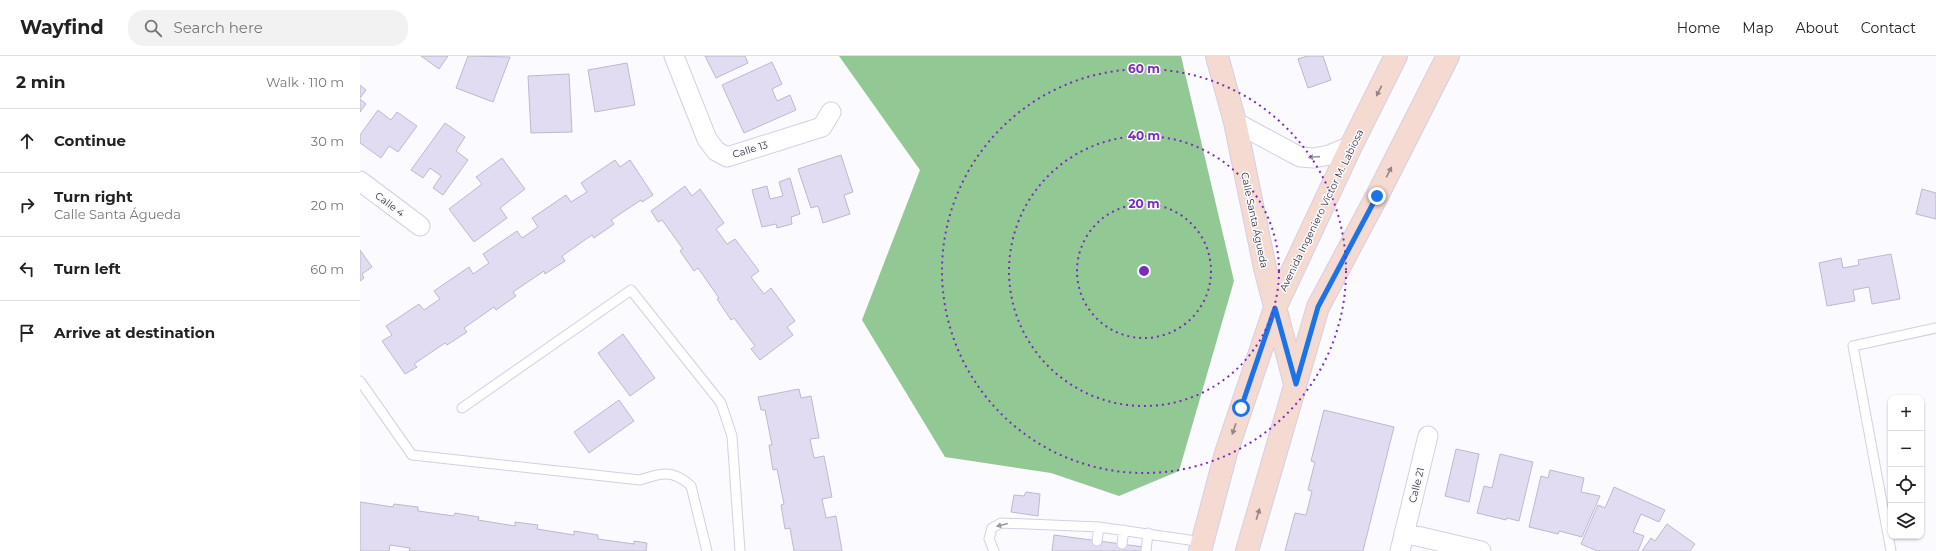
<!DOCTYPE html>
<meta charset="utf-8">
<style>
:root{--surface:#fff;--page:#f2f2f2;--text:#222;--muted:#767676;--line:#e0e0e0}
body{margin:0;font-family:Montserrat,sans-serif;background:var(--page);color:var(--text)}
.controls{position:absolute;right:12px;bottom:12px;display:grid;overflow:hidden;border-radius:8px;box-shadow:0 1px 3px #0004}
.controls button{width:36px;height:36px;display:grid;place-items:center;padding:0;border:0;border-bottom:1px solid var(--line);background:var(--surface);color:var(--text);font:20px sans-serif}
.stop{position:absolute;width:12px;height:12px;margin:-9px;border:3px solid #1a73e8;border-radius:50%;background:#fff}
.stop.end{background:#1a73e8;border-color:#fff;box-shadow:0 1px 4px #0008}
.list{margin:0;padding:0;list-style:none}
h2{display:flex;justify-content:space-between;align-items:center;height:52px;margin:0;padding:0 16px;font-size:17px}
h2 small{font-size:13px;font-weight:400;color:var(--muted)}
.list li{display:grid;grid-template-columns:26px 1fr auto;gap:12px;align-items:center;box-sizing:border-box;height:64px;padding:0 16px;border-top:1px solid var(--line)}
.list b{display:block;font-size:15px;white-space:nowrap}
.list p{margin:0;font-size:13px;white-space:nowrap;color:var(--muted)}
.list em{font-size:13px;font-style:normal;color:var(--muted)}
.icon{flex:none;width:22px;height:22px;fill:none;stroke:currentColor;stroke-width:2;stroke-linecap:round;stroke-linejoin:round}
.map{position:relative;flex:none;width:1576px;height:495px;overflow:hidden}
header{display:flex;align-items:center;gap:24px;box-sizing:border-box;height:56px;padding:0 20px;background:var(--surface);border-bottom:1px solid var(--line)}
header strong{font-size:19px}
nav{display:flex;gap:22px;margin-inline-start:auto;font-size:14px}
.search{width:280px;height:36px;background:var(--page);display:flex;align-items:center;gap:10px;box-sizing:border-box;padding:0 14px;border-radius:16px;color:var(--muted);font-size:15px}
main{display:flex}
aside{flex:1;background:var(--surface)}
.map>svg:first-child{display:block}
.forest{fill:#92c893}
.building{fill:#e2dcf2;stroke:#beb8cd}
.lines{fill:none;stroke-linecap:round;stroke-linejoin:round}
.lane-casing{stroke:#d4cfe4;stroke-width:11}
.street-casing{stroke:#d4cfe4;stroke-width:21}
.secondary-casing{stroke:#d4cfe4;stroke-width:24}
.lane{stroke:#fff;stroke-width:9}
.street{stroke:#fff;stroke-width:19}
.secondary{stroke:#f4dad0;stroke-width:22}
.oneway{fill:#948686}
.oneway2{fill:#9a999e}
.route{stroke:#1a73e8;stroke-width:5}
.ring{fill:none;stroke:#7b2cbf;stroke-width:2;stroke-dasharray:2 4}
.labels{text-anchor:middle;stroke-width:3;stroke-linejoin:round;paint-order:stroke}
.street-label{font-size:10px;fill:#35333c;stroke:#fbfaff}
.centre{fill:#7b2cbf;stroke:#fbfaff;stroke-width:2}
.ring-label{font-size:12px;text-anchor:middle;font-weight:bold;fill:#7b2cbf;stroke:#fbfaff;stroke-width:3;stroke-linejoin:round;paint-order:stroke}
</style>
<header>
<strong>Wayfind</strong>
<div class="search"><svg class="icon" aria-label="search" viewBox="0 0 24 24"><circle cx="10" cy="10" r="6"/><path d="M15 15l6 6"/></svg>Search here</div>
<nav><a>Home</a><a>Map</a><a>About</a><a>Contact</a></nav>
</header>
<main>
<aside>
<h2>2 min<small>Walk · 110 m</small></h2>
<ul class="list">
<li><svg class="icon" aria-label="ahead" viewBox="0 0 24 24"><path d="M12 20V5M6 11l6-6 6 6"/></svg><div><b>Continue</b></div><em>30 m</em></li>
<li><svg class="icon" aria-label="right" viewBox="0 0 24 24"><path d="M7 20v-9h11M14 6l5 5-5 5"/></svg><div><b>Turn right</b><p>Calle Santa Águeda</p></div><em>20 m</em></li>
<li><svg class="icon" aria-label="left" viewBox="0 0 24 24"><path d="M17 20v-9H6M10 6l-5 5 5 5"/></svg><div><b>Turn left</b></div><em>60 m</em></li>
<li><svg class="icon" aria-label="arrive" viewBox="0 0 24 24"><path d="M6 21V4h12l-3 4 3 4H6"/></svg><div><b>Arrive at destination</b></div></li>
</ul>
</aside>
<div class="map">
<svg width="1576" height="495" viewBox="0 0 1576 495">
<rect width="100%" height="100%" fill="#fbfaff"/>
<path class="forest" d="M479,0H821L874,225L819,415L759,440L691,417L585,401L502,264L560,114Z"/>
<path class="building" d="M61,0H88L79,13Z
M108,0L150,1L133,46L96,32Z
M345,0H385L388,7L356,22Z
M947,0H963L971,24L948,32L938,3Z
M412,6L422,28L412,33L417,45L430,39L436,54L384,77L362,29Z
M267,7L275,49L235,56L228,14Z
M209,18L212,76L171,77L168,20Z
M0,29L6,34L0,42Z
M0,43L6,48L0,56Z
M18,54L31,64L37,56L57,70L38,96L29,90L21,102L0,87V79Z
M85,67L105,81L96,95L108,104L83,139L73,132L81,120L70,112L63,122L51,114Z
M481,99L493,136L484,139L490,158L463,167L458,150L451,152L438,113Z
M142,102L165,133L140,152L147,162L114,186L89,153L122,128L116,121Z
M255,104L260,111L270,104L293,139L282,146L281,144L251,164L254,168L234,182L232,179L202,200L205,205L185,218L184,215L153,236L156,240L136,254L134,251L104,272L107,276L87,289L85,287L54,308L57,311L45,318L22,285L32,279L26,270L59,248L64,254L80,243L74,235L109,211L113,218L129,207L123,198L157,175L162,182L178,171L172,162L206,139L211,146L227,136L221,127Z
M430,122L440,158L431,161L432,168L417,172L416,168L402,171L392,134L407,130L410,143L423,140L419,126Z
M325,130L332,140L340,133L364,167L356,173L367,188L375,183L399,215L391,221L404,238L411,232L435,265L427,271L433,279L400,304L391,293L395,290L374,262L371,264L357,243L359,242L338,212L334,215L320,195L323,193L302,164L298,166L291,155Z
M1562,133L1576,137V163L1556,158Z
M0,194L12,211L2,218L4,222L0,225Z
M1531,198L1540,243L1512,248L1509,231L1493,234L1495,245L1467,250L1459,207L1481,202L1483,212L1499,209L1498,204Z
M263,278L295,322L270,340L238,297Z
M439,333L441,342L451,340L459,382L450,383L454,402L464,400L472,441L462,443L466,462L476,460L482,495H434L430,472L425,473L421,449L424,448L417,413L413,414L409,389H412L405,354H401L398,341Z
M259,344L274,365L229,397L214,376Z
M964,354L1034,371L1003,495H925L935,457L946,459L952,435L948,434L955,406L951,405Z
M1096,393L1119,398L1109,446L1085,440Z
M1140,398L1173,406L1159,465L1147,462L1146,464L1117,457L1124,430L1132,432Z
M1190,414L1224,422L1221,436L1240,440L1222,481L1199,475L1198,478L1169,471L1181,420L1188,422Z
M1254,431L1305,454L1299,466L1281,458L1273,476L1284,480L1278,495H1237L1221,488L1238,449L1245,452Z
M666,436L680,438L678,460L651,456L654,439L664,440Z
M0,446L33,451L34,448L58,451V455L94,460L95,457L119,461L118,464L155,470V466L178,469L177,473L214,479V475L238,479V483L274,488V485L287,487L286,495H49L50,492L30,489L29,495H0Z
M1307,468L1335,488L1330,495H1282L1291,482L1295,485Z
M694,479L784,491L783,495H692Z"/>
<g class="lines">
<defs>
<path id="lane" d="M0,325L52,399L280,424C300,417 313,413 331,430L347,495
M102,352L271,234L361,347L372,380L380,495
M737,485L739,471
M762,488L764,474
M634,495L629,483L632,472L641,467L739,471L843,486
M786,495L788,477
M1531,495L1493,290L1576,272"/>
<path id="street" d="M314,0L347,83L356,95L367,101L462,71L471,56
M875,66L940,101L954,102L969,99L991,90
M0,125L60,170
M1044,477L1121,495
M1040,495L1068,380"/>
<path id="secondary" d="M857,0L875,66L905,212L935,328
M840,495L866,397L915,252L991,90L1036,0
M887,495L958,251L1017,140L1088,0"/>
</defs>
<use href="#lane" class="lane-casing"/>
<use href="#street" class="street-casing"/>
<use href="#secondary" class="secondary-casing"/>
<use href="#lane" class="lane"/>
<use href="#street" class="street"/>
<use href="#secondary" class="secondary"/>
</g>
<defs><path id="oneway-solid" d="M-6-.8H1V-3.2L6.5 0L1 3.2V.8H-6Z"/></defs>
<g class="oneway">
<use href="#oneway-solid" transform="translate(1019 35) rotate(117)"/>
<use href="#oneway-solid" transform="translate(1029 116) rotate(-63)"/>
<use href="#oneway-solid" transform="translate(874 373) rotate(109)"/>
<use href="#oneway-solid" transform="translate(898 458) rotate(-73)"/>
</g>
<g class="oneway2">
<use href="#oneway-solid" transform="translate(954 101) rotate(176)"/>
<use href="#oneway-solid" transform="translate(642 469) rotate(166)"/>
</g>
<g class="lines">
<path class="route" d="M881,352L915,252L936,328L958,251L1017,140"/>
</g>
<g class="ring">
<circle cx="784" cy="215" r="67"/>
<circle cx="784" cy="215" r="135"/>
<circle cx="784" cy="215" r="202"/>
</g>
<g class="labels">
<g class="street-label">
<text transform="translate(390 93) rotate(-17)" y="4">Calle 13</text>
<text transform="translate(30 148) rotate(37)" y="4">Calle 4</text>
<text transform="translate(961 154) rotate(-64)" y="4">Avenida Ingeniero Víctor M. Labiosa</text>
<text transform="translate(895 164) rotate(78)" y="4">Calle Santa Águeda</text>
<text transform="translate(1056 429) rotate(-76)" y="4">Calle 21</text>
</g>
</g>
<circle cx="784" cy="215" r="6" class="centre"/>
<g class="ring-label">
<text x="784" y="17">60 m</text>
<text x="784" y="84">40 m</text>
<text x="784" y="152">20 m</text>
</g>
</svg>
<div class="controls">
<button>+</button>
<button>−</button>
<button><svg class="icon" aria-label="locate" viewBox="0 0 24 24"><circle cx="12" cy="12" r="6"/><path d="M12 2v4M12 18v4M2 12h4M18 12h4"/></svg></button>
<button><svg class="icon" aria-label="layers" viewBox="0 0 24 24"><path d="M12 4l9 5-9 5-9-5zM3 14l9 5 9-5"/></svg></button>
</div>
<div class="stop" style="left:881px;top:352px"></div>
<div class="stop end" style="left:1017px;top:140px"></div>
</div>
</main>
